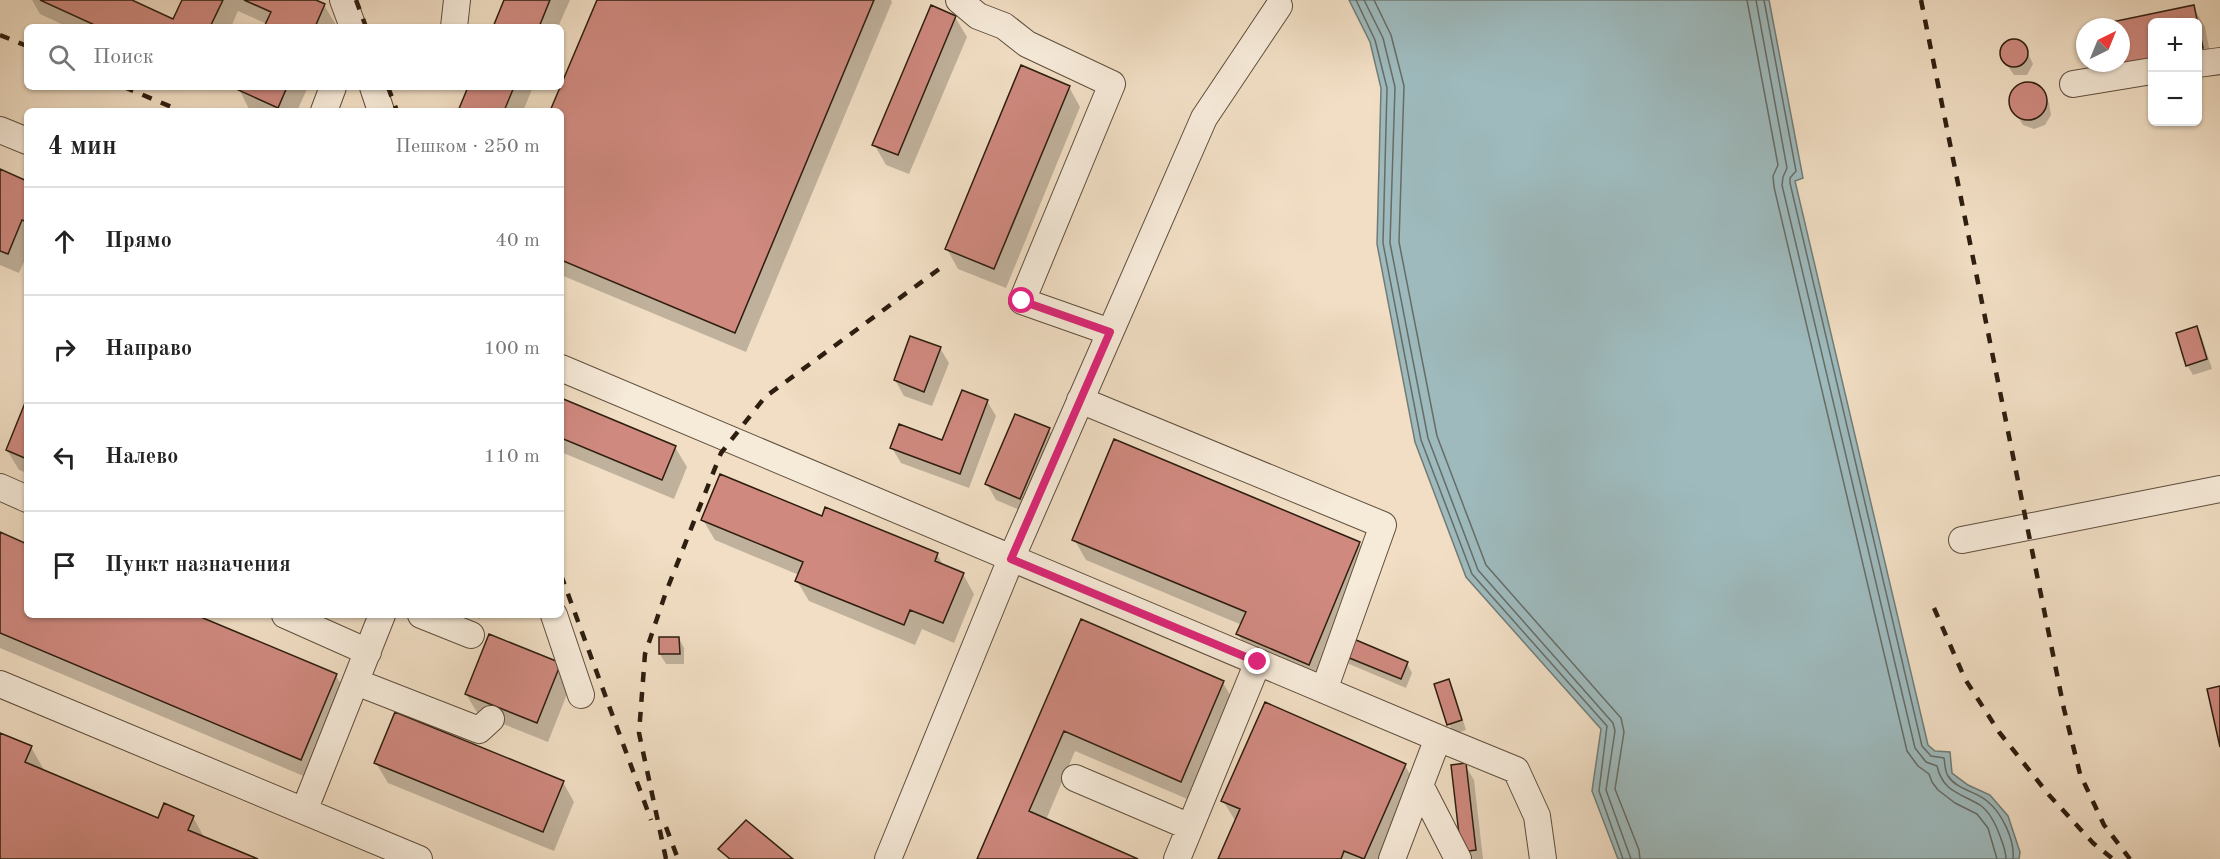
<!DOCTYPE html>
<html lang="ru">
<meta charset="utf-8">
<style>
:root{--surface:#fff;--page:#f6f6f6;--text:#222;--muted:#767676;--line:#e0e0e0}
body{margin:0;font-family:"Old Standard TT",serif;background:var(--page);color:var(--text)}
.controls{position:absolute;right:18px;top:18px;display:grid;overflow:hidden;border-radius:9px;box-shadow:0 2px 4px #0004}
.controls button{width:54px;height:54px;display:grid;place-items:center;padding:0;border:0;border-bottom:2px solid var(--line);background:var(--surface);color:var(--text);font:30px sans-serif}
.compass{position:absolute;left:2076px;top:18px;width:54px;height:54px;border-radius:50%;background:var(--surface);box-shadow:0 2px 4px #0004;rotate:43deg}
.stop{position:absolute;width:18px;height:18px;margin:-14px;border:4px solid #db2777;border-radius:50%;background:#fff}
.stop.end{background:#db2777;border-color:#fff;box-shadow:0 2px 6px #0008}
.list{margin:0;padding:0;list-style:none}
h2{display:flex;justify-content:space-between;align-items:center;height:78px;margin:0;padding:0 24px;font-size:26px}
h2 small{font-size:20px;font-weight:400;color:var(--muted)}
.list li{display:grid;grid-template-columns:39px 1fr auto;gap:18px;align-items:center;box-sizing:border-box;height:108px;padding:0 24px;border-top:2px solid var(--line)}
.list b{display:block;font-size:22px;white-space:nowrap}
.list em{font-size:20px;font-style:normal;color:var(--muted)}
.icon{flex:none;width:33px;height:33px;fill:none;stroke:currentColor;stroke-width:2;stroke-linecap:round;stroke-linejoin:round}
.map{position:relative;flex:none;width:2220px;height:859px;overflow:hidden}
.search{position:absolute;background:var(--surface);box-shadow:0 2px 4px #0004;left:24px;top:24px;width:540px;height:66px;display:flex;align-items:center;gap:15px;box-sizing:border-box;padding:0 21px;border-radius:9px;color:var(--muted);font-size:22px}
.panel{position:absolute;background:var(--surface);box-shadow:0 2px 4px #0004;left:24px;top:108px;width:540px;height:510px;border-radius:9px}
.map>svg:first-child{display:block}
.water{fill:#9ebabd;stroke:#717c77;stroke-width:1.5}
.shadow{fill:#0003}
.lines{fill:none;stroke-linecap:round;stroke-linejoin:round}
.shore{stroke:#666c66;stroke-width:1.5}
.building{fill:#cf897f;stroke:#2d1e0f;stroke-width:1.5}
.minor-casing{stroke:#5e4e3c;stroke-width:28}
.minor{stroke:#f6ead9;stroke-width:26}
.rail{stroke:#2d1e0f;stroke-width:4.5;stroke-dasharray:10 10;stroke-linecap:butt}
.route{stroke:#db2777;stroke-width:8}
</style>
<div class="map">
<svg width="2220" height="859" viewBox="0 0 2220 859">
<rect width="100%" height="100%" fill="#f1dec4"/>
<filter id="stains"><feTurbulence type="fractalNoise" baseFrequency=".00333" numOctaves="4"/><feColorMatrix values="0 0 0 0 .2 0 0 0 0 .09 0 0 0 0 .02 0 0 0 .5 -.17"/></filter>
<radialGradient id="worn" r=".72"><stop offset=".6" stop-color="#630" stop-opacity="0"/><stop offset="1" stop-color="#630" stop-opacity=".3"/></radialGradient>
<path class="water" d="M1349,0H1769L1803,178L1795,181L1928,745L1935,751L1950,752L1952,773L1968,785L1990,795L2008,816L2020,852L2019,859H1618L1592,791L1601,729L1466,577L1415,442L1377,244L1381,88L1370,42Z"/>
<path class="shadow" d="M32,0H129L174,21L184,0H313L324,5L336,25L266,27L267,24L238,11L231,27H68L40,14Z
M505,0H570L558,27H494Z
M598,0H891L892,2L746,352L561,275V111H552Z
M2193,7L2205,27L2213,68L2198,71V22H2152V81L2112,63H2121V27H2105Z
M955,17L967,37L909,174L886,165L874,144Z
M2017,41L2024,45L2033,64L2027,75H2014L2003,59L2001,51L2005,44Z
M2029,83L2039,87L2043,92L2049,103L2051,115L2045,125L2034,129L2023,125L2011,105V94L2018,86Z
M238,87H308L297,111H253L249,109Z
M469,87H533L523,111H459Z
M1069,87L1080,107L1006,288L958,269L947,249Z
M0,171L27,182V255L19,273L0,265Z
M2197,328L2202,338L2212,369L2193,375L2187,365Z
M940,348L949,363L932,406L904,396L895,380Z
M561,400L675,447L687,467L674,499L561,452Z
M987,401L996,416L969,488L901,463L892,448L943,442Z
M27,402V473L19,470L7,450Z
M1049,430L1058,445L1029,514L996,500L987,484Z
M822,518L937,555L944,566L963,574L974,594L954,643L922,629L915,645L809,601L797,581L799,575L715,540L703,520Z
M0,534L27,545V615H192L336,676L348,696L313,780L0,648Z
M1074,539L1359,543L1371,563L1321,684L1250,654L1238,634L1242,625L1086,560Z
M470,615H481L480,619Z
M1082,621L1223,683L1235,703L1192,801L1075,751L1046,820L1136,859H979Z
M661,638H679L684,648V664H666L660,654Z
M1344,654L1407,663L1412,673L1406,688L1349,664Z
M560,664L571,684L548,742L478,714L466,694Z
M1449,681L1454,691L1466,730L1454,734L1449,724Z
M0,735L31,747L43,768L42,770L159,820L193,817L204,837L254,859H0Z
M376,763L563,782L574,802L554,851L388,783Z
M1405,765L1416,786L1384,859H1219L1236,822L1223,801Z
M1465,765L1474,780L1483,859H1467Z"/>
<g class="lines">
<path class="shore" d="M1356,0L1375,40L1387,88L1383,243L1421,440L1472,574L1607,726L1599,791L1623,859
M1364,0L1383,38L1395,87L1390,243L1428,438L1478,570L1613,723L1615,731L1606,790L1631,859
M1374,0L1391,35L1404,86L1399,242L1437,436L1486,565L1621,718L1624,732L1615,789L1639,850L1640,859
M1747,0L1778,165L1773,176L1774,187L1907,751L1918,766L1929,774L1932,782L1938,790L1955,803L1977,814L1988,828L1997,859
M1756,0L1787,168L1783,177L1782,185L1915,748L1926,762L1937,766C1943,792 1960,793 1980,805C1990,812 1996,825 2000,836C2003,844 2006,851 2006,859
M1764,0L1796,171L1790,178V183L1922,746L1931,756L1944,758C1945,764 1945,772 1948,776C1957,790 1976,791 1987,801C2002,813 2015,840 2013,859"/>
</g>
<path class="building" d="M40,0H132L173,19L182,0H223L210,27H99Z
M244,0H316L325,4L315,27H264L271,12Z
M504,0H550L539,27H493Z
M597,0H874L735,333L561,260V111H550Z
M931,5L956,16L898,155L872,145Z
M2194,5L2203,48L2198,49V22H2152V59L2112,68L2111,63H2121V27H2103L2102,24Z
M2000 53a14 14 0 1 1 28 0a14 14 0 1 1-28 0Z
M1021,65L1070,86L994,269L945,249Z
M2009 101a19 19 0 1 1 38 0a19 19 0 1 1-38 0Z
M237,87H287L278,108L236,89Z
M468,87H514L504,111H458Z
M0,169L27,181V222L22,220L8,254L0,251Z
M2197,326L2207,359L2186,366L2176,333Z
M910,336L941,347L924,392L894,380Z
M962,390L988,400L960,474L890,448L899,424L942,440Z
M27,398V459L6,450Z
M561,398L676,446L662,480L561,438Z
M1015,414L1050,428L1020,499L985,484Z
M1114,439L1360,542L1309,665L1236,634L1246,612L1072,540Z
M720,474L822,516L825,507L938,553L935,561L964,573L943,623L910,610L904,625L795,581L803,562L701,520Z
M0,532L27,544V615H196L337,674L301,760L0,633Z
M1081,619L1224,681L1181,782L1064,731L1029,811L1138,859H977Z
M489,634L561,663L537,723L465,694Z
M659,637H679L680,654H659Z
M1349,637L1408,662L1401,679L1342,655Z
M1449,679L1462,720L1447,725L1434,684Z
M2220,686V747L2207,689Z
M1265,702L1406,764L1364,859L1344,851L1341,859H1218L1240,809L1221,801Z
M395,712L564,781L543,832L374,763Z
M0,733L32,746L25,762L158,818L164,803L194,816L188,830L258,859H0Z
M1466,763L1476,850L1461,852L1451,765Z
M746,820L793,859H730L718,849Z"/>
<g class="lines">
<defs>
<path id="minor" d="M343,0L353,27
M959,0L978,16L1004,26L1027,44L1112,84L1022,301L1110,332
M454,27L457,0
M2198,64L2220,61
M2073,84L2152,71
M373,87L381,111
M324,111L333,87
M0,130L27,141
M561,368L1438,738L1392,859
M1080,400L1383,525L1324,690
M0,487L27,499
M1962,540L2220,489
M285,615L368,652
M421,615L471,635
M554,615L581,695
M356,682L479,730L491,719
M0,684L419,859
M1438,738L1516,770L1537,816L1543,859
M1075,778L1190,827
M1420,785L1458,859
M304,811L382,615
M888,859L1011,559L1204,118L1279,6
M1177,859L1258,662"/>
</defs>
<use href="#minor" class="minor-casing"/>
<use href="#minor" class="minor"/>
<path class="rail" d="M356,0L366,27
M1921,0L2064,709L2080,774L2104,825L2130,859
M0,35L27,46
M124,87L181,111
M388,87L397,111
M561,575L651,820
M1934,608L1965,679L1999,732L2049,795L2093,843L2113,859
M666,827L678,859
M666,859L639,733L645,654L666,592L721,453L765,397L946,264"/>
</g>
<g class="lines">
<path class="route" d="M1022,301L1110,332L1011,559L1258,662"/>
</g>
<rect width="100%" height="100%" filter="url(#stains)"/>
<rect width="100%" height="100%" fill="url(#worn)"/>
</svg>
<div class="controls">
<button>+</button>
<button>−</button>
</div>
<svg class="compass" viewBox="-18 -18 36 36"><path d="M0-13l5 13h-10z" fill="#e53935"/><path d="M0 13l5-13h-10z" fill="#767676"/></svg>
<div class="stop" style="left:1022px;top:301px"></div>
<div class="stop end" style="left:1258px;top:662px"></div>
<div class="search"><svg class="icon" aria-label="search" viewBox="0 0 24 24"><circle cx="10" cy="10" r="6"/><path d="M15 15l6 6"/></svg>Поиск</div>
<section class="panel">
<h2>4 мин<small>Пешком · 250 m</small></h2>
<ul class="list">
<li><svg class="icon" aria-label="ahead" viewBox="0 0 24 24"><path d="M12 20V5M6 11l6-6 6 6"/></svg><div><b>Прямо</b></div><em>40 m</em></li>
<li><svg class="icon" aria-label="right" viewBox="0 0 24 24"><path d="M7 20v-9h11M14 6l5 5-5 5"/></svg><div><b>Направо</b></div><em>100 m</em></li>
<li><svg class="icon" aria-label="left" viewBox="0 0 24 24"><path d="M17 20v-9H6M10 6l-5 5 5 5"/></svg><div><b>Налево</b></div><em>110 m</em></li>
<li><svg class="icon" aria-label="arrive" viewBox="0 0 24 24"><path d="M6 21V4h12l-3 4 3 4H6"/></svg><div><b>Пункт назначения</b></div></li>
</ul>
</section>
</div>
